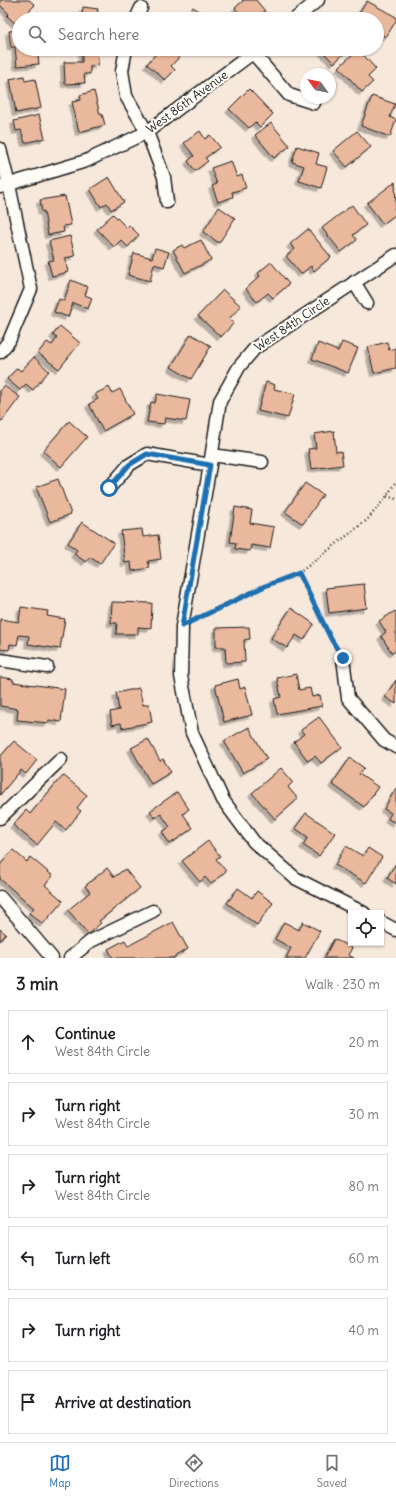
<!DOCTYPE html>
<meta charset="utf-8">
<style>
:root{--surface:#fff;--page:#f2f2f2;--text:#202124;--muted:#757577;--line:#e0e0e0;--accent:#1f6fb2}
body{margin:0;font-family:Delius,sans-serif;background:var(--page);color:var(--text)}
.controls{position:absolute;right:12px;bottom:12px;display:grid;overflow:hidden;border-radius:0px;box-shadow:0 1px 3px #0004}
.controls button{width:36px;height:36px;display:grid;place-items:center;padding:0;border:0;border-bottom:1px solid var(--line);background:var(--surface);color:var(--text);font:20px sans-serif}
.compass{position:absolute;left:300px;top:68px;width:36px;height:36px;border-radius:50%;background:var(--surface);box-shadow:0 1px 3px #0004;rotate:303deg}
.stop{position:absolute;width:12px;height:12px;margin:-9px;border:3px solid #1f6fb2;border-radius:50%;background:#fff}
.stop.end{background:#1f6fb2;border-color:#fff;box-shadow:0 1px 4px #0008}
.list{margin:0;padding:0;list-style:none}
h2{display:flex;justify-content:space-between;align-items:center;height:52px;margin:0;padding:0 16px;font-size:17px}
h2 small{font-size:13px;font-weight:400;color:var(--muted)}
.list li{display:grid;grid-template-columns:26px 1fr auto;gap:12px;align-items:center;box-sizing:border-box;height:64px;margin:0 8px 8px;padding:0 8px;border:1px solid var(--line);border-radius:0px}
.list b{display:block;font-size:15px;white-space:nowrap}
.list p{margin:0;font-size:13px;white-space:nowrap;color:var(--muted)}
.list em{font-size:13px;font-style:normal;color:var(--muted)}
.icon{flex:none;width:22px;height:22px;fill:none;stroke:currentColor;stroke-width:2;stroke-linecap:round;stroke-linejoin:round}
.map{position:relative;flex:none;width:396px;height:958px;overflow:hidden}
.search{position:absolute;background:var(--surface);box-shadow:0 1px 3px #0004;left:12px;right:12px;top:12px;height:44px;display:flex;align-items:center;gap:10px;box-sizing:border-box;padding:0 14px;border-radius:22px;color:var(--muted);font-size:15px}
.sheet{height:484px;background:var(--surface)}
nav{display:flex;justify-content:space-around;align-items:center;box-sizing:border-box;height:56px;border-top:1px solid var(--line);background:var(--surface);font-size:11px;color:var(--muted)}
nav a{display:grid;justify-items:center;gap:2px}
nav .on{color:var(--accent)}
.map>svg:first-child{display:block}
.building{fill:#eab89c;stroke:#1c1c1c;filter:url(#shadow)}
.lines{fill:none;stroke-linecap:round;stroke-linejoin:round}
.minor-casing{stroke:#1c1c1c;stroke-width:15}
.path{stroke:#1c1c1c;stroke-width:2.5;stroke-dasharray:1 3;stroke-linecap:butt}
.minor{stroke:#fdfcf7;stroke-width:12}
.route{stroke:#1f6fb2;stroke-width:5}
.labels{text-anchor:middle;stroke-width:4;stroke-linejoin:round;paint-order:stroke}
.street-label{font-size:12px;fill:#1c1c1c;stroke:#fdfcf7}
</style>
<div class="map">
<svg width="396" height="958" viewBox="0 0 396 958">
<defs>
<filter id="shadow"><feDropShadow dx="-3.5" dy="3.5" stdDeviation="0" flood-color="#0004"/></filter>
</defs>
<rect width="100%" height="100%" fill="#f7e8dc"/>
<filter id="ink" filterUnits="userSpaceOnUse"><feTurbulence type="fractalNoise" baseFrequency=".025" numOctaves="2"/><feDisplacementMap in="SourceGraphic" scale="8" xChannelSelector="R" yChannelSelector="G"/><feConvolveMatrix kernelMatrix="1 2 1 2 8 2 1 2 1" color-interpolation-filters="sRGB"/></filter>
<g filter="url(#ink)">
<path class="building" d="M0,0H29L35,5L21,19H19V21L16,24L7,16L9,14L0,5Z
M242,0H256L265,11L255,19H244L235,8L243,1Z
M367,1L396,17V21L386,37L377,32V19H358L356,18Z
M83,7L98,9L96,19H73L74,16L82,17Z
M193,7L211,19H185Z
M19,30V49H37L39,64L17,66L15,47H11L9,31Z
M97,49L98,65L90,66V74H84L85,83L65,84L64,62H82V50Z
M160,49H176L182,54L171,66L175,70L165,80L147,64Z
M320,49H347L348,50L334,63Z
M358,49L376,69L368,77L373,82L362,92L339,67Z
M24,76L25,81L35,79L41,108L16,113L10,79Z
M249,89L273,114L260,127L255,122L249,128L229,109Z
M94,91L100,114H102L105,125L79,132L72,102L81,100L80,95Z
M372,96L395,104L390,117L396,120L390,137L361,126Z
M39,115L45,138L25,143L21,130L16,131L14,121Z
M271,123L290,146L274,158L255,135Z
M200,131L205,139L210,135L220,147L205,158L208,161L195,171L188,161L194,156L184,143Z
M357,131L371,147L347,167L333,151Z
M297,146L319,153L316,164L327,167L321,188L299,181L304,166L292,162Z
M231,161L237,177L242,175L246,188L232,192L233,197L218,202L212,186L217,184L211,168Z
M109,177L124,202L111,210L107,203L101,207L90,189Z
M395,182L396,206L394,208L396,211V214L383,224L367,203Z
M65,196L71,225L63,226L64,232L48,235L44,211L42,212L40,200Z
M352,205L366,225L353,235L357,240L341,252L322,228Z
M219,207L235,218L219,243L203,232Z
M113,214L127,228L129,225L139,235L128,247L121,240L114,247L97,229Z
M308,229L331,257L314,271L311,266L301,274L286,256L295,249L290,244Z
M70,236L75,256L65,258L68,272L52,276L48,261L54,260L49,241Z
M201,240L211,260L185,273L173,250L182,245L184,248Z
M155,248L169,252L164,267L154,264L150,281L128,275L134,253L152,258Z
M271,262L289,284L273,298L268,293L257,302L246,289L260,276L258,273Z
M71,280L88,287L85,295L92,298L88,309L73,303L68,317L54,312L59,299L64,301Z
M223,290L241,306L229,319L234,323L221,337L198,316Z
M60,326L80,343L59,369L38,353L47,342L52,345L57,338L53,335Z
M191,334L211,346L191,379L171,367Z
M342,342L358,348L348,373L312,359L318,343L338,351Z
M387,342L389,350L396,348V368L374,373L368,347Z
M34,357L49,371L33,390L26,384L20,390L7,379L17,368L21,371Z
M266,382L275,385L274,389L295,394L288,418L258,411Z
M4,386L20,397L2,421L0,419V391Z
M109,387L112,393L120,389L133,414L103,431L89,404L98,399L95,394Z
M157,394L190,400L186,421L165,418L164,424L147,422L151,402L155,403Z
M69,421L87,437L61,467L43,451Z
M334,431L336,452L341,451L343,465L311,469L308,449L316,448L314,434Z
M58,479L71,514L50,522L36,487Z
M305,483L323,495L303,524L285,512Z
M235,507L252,510L250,523L274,527L270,548L251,545L250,551L235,549L236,543L230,542Z
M82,522L114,543L100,564L90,557L86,562L74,554L77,550L68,543Z
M142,529L143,537L158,535L161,559L148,561L150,568L132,571L131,562L125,563L121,531Z
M364,584L367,608L329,613L326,588Z
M112,602L152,603L151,628L138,627V634H116L117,623H111Z
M21,607L48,611L47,616L65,619L60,649L28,644L29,636L19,635L17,645L10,644L9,650L0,649V619L19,622Z
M291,608L314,624L304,640L296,635L287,648L271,638Z
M395,611L396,613V651L392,653L381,636L386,632L379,621Z
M249,627L250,639L244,640L245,662L226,663L225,647H216V628Z
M296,674L299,690L310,688L312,697L320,695L322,706L277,714L274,699L281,697L277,678Z
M0,677L13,679V682L65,689L61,722L49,720L48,723L17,720L18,709L0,706Z
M238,679L240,689L245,687L252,715L224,722L215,685Z
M396,680V704L385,697Z
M139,688L143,705L149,704L152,722L122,728L121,723L112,725L110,712L119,710L116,693Z
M319,717L342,747L321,763L315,756L308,761L294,742L304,734L301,730Z
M249,727L267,759L243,773L224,741Z
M148,739L160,761L163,759L171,772L151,784L131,748Z
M14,741L37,760L26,774L21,770L0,795V757Z
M350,758L364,768L359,774L378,787L364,807L332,784Z
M281,768L293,782L288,787L298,799L275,819L252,793Z
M63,775L87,795L77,808L81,811L66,830L56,822L37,845L13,825L26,810L30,814Z
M396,788V823L388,819L391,813L384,809Z
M177,792L189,809L183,814L193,828L170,844L162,832L170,827L161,814L155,818L150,811Z
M306,813L335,833L319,856L303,845L308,837L295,828Z
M208,841L220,856L216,859L226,871L211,884L205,877L200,882L182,861Z
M346,846L363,856L368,848L382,857L366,883L335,865Z
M13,850L27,862L30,857L53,876L45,885L63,901L43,924L29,913L34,908L0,879V865Z
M396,863V884L387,878Z
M107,868L114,877L125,869L140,888L99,921L101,923L88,934L68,910L90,892L85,886Z
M238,888L252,898L257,891L273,903L257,925L227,903Z
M173,922L188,949L174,957V958H143L142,957L140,958H113L108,949L125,940L128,946Z
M284,922L299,930L303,922L320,931L305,958H286L291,948L275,939Z
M0,929L6,934L0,941Z
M334,939L352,948L348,955L354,958H324Z"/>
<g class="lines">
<defs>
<path id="minor" d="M136,19L141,8
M295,19L318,0
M126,49L122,71L126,96L147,132L164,177L167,202
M253,53L289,95L314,103
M0,149L9,185L31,289L9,341L0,352
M0,187L86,161L147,132L258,49
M354,282L367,303
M212,455L262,462
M210,465L182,626L181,676L192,733L223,800L254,842L295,878L364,913
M109,488L129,465L147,454L210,465L220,401L239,367L255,348L396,255
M343,658L348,698L384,740L396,747
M0,660L47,667
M0,818L61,759
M0,897L52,958
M381,922L396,930
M70,958L91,941L153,911"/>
</defs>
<use href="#minor" class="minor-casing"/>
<path class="path" d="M387,496L396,499
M299,573L336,648
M196,618L265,586L299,573L367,520L387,496L396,481"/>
<use href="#minor" class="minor"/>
</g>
</g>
<g class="lines" filter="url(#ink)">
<path class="route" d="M109,488L129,465L147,454L210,465L182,626L265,586L299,573L331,639L343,658"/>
</g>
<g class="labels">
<g class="street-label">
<text transform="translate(187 102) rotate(-36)" y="4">West 86th Avenue</text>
<text transform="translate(292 324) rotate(-34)" y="4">West 84th Circle</text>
</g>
</g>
</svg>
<div class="controls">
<button><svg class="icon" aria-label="locate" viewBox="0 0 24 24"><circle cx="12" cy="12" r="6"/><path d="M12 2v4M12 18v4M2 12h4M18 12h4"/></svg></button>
</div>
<svg class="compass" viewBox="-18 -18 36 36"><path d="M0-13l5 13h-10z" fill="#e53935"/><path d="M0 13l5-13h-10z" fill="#757577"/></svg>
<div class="stop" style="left:109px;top:488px"></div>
<div class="stop end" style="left:343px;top:658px"></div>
<div class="search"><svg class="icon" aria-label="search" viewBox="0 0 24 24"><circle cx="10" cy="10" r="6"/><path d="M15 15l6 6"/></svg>Search here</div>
</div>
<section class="sheet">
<h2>3 min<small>Walk · 230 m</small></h2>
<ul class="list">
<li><svg class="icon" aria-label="ahead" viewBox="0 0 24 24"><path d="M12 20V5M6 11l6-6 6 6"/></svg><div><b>Continue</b><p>West 84th Circle</p></div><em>20 m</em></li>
<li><svg class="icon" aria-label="right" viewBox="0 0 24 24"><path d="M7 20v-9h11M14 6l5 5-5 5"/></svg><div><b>Turn right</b><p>West 84th Circle</p></div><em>30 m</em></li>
<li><svg class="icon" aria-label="right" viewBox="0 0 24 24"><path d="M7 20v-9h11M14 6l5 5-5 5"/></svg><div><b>Turn right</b><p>West 84th Circle</p></div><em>80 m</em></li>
<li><svg class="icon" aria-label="left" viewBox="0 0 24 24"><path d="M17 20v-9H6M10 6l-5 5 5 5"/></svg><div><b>Turn left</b></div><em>60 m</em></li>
<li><svg class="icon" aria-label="right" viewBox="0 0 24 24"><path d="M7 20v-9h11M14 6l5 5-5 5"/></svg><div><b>Turn right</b></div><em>40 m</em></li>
<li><svg class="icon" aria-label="arrive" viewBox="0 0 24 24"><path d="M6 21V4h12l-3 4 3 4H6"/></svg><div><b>Arrive at destination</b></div></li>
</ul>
</section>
<nav>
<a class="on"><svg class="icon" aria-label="map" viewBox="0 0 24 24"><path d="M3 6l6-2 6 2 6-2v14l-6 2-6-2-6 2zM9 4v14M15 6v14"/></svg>Map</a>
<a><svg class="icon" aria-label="directions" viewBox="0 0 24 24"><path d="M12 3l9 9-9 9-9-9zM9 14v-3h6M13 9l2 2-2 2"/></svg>Directions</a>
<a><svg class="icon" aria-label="saved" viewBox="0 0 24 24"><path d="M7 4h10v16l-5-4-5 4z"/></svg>Saved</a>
</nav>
